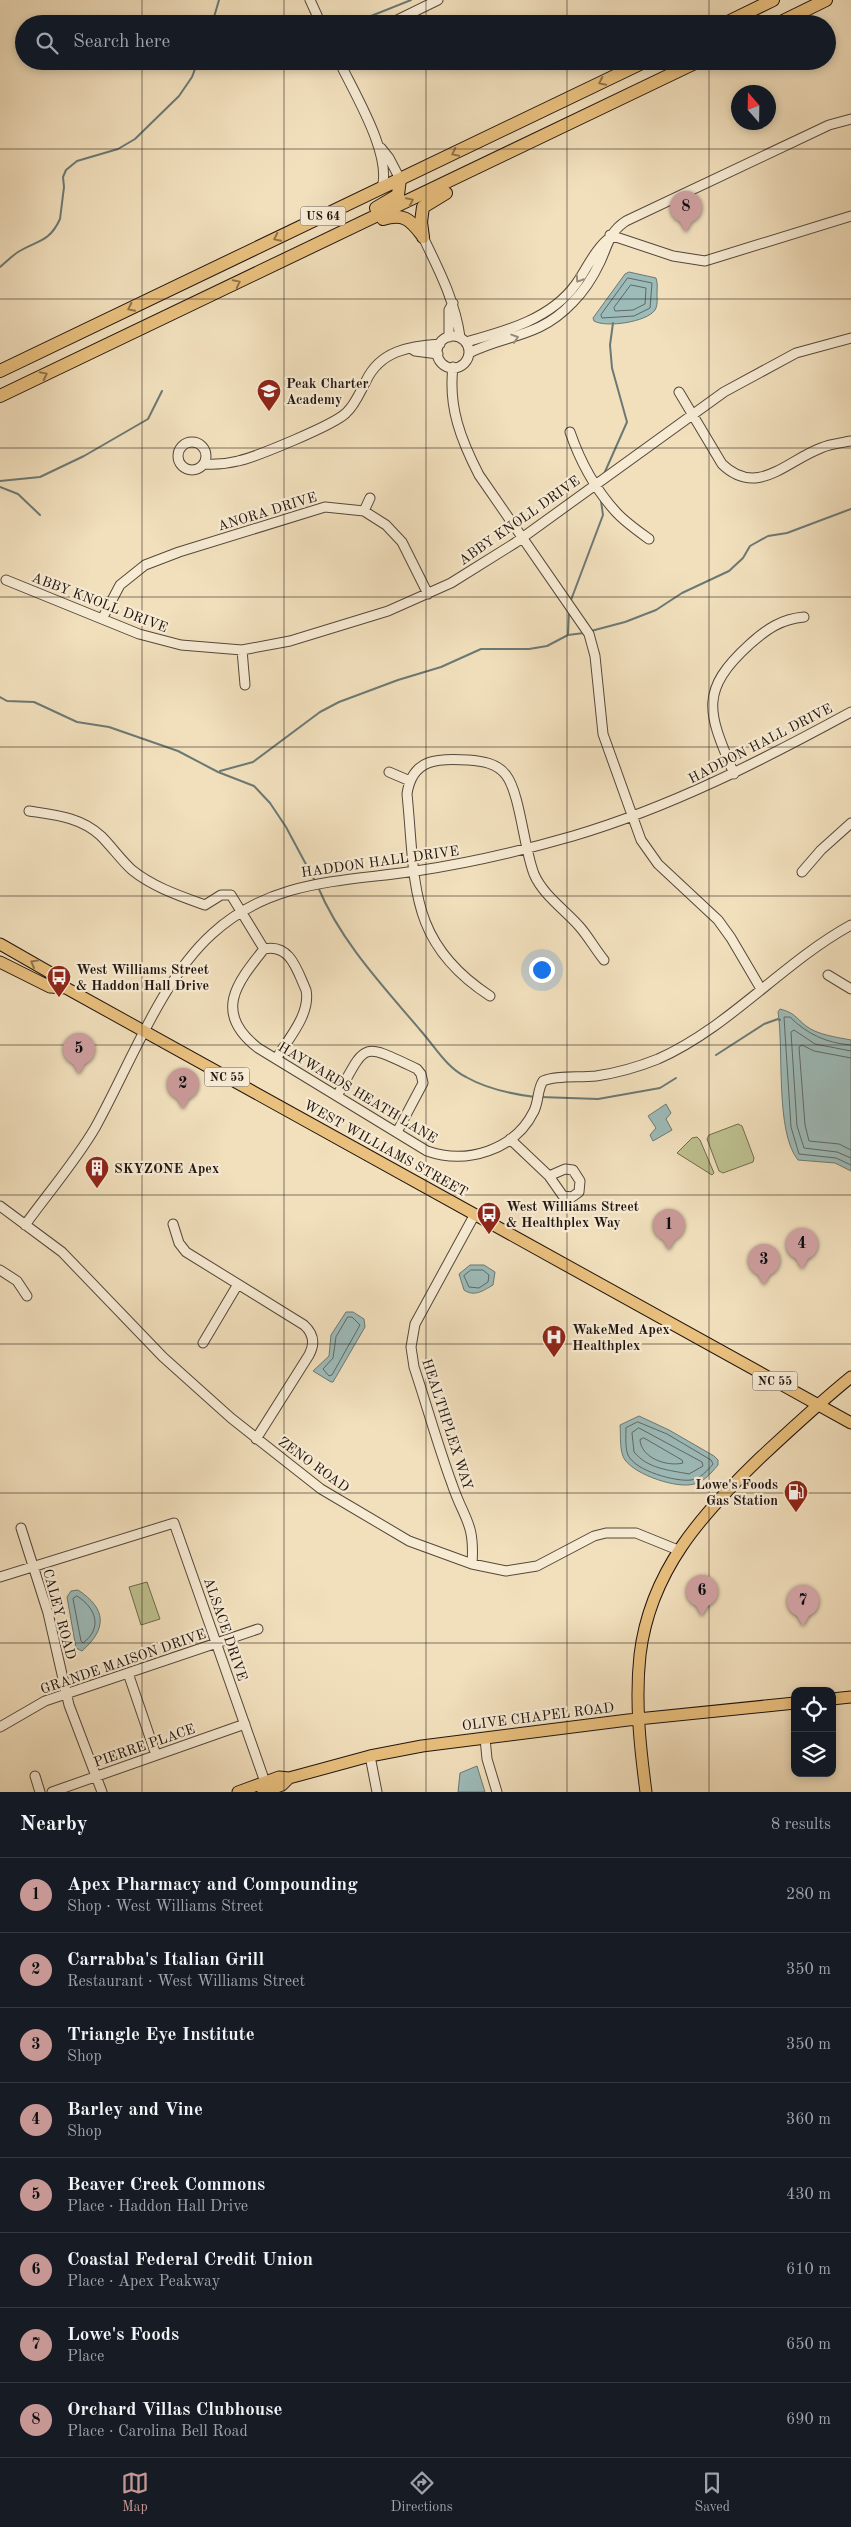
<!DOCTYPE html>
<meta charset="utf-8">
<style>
:root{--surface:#171b24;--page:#20242c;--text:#f1f3f6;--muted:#9ea1a6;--line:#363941;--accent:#c59692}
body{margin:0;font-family:"Old Standard TT",serif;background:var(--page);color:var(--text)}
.controls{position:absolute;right:15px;bottom:15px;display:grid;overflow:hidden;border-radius:10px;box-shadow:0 2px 8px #0003}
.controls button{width:45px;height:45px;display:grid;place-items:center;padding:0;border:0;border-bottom:1px solid var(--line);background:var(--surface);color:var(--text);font:25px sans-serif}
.compass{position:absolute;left:731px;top:85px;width:45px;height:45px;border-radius:50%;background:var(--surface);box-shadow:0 2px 8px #0003;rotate:340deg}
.you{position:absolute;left:541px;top:969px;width:18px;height:18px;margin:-12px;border:4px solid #fff;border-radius:50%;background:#1a73e8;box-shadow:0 0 0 8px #1a73e833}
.badge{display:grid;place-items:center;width:32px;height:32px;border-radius:50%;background:var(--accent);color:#111;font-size:16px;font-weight:700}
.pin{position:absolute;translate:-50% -41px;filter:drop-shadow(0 1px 2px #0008)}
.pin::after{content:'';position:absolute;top:26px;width:18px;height:15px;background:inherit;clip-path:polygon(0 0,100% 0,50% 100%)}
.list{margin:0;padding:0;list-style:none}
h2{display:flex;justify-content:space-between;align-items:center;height:65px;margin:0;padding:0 20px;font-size:21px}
h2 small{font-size:16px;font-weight:400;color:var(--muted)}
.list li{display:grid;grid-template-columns:32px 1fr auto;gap:15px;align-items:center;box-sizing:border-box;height:75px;padding:0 20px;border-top:1px solid var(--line)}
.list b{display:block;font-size:19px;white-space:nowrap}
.list p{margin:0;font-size:16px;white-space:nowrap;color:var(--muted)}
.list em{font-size:16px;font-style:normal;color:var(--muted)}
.icon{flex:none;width:28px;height:28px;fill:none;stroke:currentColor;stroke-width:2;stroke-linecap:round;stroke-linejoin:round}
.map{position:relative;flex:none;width:851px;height:1792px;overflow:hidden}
.search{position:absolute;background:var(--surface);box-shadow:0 2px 8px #0003;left:15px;right:15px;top:15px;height:55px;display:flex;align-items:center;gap:12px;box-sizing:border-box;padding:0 18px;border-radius:28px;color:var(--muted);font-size:19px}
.sheet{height:665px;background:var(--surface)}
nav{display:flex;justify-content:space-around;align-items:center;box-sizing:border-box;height:70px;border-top:1px solid var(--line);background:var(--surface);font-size:14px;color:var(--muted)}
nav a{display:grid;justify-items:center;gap:2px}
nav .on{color:var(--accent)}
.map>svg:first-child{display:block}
.green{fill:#bec18f;stroke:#706b50}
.water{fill:#9dbbb9;stroke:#6b7975}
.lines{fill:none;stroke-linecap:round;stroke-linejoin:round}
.shore{stroke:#5f6864;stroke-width:1}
.stream{stroke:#6b7975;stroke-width:2}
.minor-casing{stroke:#55483b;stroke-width:11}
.major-casing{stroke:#211510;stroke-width:13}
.highway-casing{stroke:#211510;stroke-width:14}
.minor{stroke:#f7ebd4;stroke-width:9}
.major{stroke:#e9c07e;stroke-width:11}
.highway{stroke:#e9c07e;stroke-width:12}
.oneway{stroke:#8f734c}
.oneway2{stroke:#978b7c}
.grid{fill:none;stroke:#211510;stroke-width:1;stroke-opacity:0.55}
.labels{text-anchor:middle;stroke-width:4.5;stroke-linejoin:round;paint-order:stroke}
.shield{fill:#f7ebd4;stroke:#61554b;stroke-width:1}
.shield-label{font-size:12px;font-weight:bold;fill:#211510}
.poi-label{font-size:14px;font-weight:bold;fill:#211510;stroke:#f7ebd4;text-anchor:start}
.street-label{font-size:14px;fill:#211510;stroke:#f7ebd4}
</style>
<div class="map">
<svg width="851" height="1792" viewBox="0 0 851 1792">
<rect width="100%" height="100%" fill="#f2e0bd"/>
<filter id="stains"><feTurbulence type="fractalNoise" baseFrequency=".004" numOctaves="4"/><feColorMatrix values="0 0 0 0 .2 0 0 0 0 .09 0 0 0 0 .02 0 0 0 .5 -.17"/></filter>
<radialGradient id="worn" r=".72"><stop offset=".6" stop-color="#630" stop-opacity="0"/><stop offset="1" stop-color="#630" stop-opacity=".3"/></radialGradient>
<path class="green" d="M738,1124L742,1126L754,1158L753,1162L723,1173L719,1171L707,1139L709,1135Z
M697,1137L700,1140L714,1173L712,1175L677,1153L692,1138Z
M147,1582L160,1619L141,1625L129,1587Z"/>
<path class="water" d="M629,272L656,278C658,284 657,288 657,294C657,299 658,305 655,310C647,322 606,328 594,321L593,318L625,274Z
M780,1009C795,1013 795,1017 806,1026C818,1035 836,1037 851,1040V1171L835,1163L798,1160C775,1132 784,1049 778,1012Z
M666,1104L671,1113L666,1119L672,1130L653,1141L650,1135L656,1128L648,1116Z
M470,1265H484L495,1272L493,1285C483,1291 474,1297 464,1290L459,1274Z
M346,1312H353L364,1319L365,1327L333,1382H331L313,1371L329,1356L331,1335Z
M639,1416L669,1430L714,1456L718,1460V1465C711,1473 704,1482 694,1484C677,1489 636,1475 625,1460C619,1452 621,1435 620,1425Z
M78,1590C107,1609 107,1629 82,1651L76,1648L67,1597L71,1591Z
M477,1766L485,1792H458L460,1773Z"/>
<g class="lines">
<path class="shore" d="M628,278L652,283L650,308L634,316L602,318L601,315Z
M631,285L646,288L645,304L633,310L615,311L614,308Z
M851,1045C826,1043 807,1034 790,1017H784L791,1127L799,1154L836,1158L851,1165
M851,1051L815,1044L794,1030L791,1032L797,1126L804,1148L837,1152L851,1158
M851,1058L814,1051L802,1045L799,1047L805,1125L809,1141L839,1144L851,1150
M471,1270H483L489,1275L488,1282L479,1288L469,1287L464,1276Z
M348,1317H352L360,1325L332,1375L329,1376L323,1369L333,1358L336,1337Z
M638,1422L667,1434L711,1460L713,1464C708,1470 700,1479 691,1480C676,1482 635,1471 628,1455C625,1448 626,1436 626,1428Z
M639,1428L702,1462L703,1466L689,1474C669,1470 648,1469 634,1452L632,1433Z
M644,1438L682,1460L683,1463C667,1467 641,1458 640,1440Z
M77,1596C96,1608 103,1628 83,1643L81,1641L73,1599Z"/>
<path class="stream" d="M212,24L219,0
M273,24H287
M351,24L411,0
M538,61L540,66
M0,267C6,262 12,256 18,252C37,240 49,243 60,219L64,187L63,177L66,170L77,161L118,149L135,139L179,96L192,77L198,61
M604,474L627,422L612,368L610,345L613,323
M0,481L40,477L84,456L148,419L162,391
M0,487L18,494L40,515
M571,600L603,515L601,501
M591,631L625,622L656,610L682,593L729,571L743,558L750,546L768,536L787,533L851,509
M568,635L569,612
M0,697L7,701L34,702L77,722L109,727L178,751L218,772L254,786L270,803L286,827L316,883
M220,771L253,762L320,712L339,702L398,680L441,667L481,649H529L547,646L568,635L584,633
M318,887C341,942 383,986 421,1031C435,1047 447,1068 466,1077C487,1089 511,1094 535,1097
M716,1055L764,1024L778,1019L780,1020
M540,1097L598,1099L660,1088L676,1078"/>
<defs>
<path id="minor" d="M310,0L321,24
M389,24L438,0
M339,61C354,93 392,154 382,188
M381,148L389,158L400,179
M610,235L673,256L705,261L851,216
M423,237C439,270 455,301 460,337
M437 352a16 16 0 1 1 32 0a16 16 0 1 1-32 0Z
M449,337V310L453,303
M466,342C506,331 551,319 576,284C587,269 593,252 607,240
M410,348L415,351L438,354
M469,353C507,334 539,338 572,303C584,291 593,277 600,262C608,245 609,232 626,221L829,125L851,119
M453,367C448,407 461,440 479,475L589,634L595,656L603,734L641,840L658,864L718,920L731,938L761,989
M679,392L722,464C757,498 786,461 821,448C830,444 841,443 851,441
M570,432C580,461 595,489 616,512C625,522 638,531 649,539
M178 456a14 14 0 1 1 28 0a14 14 0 1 1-28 0Z
M204,464C216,465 226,464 238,461C256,457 334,425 346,413C355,405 360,392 366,381C380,351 409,346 440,344
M364,511L370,498
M6,580L139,634L181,645L242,650L290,641L388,611L451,583L515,543L724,392L796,353L851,338
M102,619L120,585L145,565L179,552L325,507L364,511L386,525L402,542L428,594
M242,650L245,685
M389,772L410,781
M734,774C709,714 697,692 750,644C767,629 781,619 804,617
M29,811C55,815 81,817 101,836C112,847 121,860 132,870C153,887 180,896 205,905L221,895H231L264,949C236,984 213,1013 258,1048L427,1151C467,1165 515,1150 534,1111C539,1101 537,1090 543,1081C558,1075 579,1078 596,1076C617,1073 638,1067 658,1059C730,1027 782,963 851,925
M802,872L821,850L851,823
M264,949C290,943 297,970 306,990C311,1014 288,1039 276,1059
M828,975L851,989
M490,996C407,942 416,883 407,794C412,758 439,758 468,760C482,761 497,763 506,775C520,793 524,849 534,874C543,895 564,909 579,926C588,936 595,949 604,960
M337,1096C367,1042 360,1042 417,1069L421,1074L423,1083L397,1132
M510,1139L549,1176L563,1196L572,1197L579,1192L580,1181L573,1170L565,1169L549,1176
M0,1206L62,1252L163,1357L231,1418L321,1489L409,1541L472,1564L506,1571L537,1566L594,1536L606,1533H636L678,1550
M173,1224L179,1243L186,1252L304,1325C314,1334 315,1344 309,1355L256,1439
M25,1225C48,1193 75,1162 95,1128C129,1067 161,980 212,934C272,879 341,882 416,871C469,863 521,851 573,836C671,807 761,761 851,712
M0,1270L17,1281L27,1296
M203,1343L238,1284
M21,1528L48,1613L69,1705L102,1792
M472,1564C475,1522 464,1520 452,1484C438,1446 427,1406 414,1367L411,1347L415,1324L475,1214
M0,1577L174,1523L265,1782
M128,1673L156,1755
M0,1727L45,1701L258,1629
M485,1738L487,1759L497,1792
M370,1756L377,1792
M35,1776L40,1792
M52,1792L245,1724"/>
<path id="major" d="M0,944L56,976L63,987
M0,962L50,987L66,988L851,1423
M832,1699L851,1697
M238,1792L279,1777L289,1778L370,1756L422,1746L628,1720L795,1703
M263,1792L282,1785L289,1778
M646,1792C640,1747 635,1701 640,1655C650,1571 702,1514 760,1458C790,1430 819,1403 851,1377"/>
<path id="highway" d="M724,24L773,0
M777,24L826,0
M376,208L398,195L400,179
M383,219C403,213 410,219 422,235
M423,237L421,222L423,207L446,193
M0,371L646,61
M0,396L699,61"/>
</defs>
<use href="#minor" class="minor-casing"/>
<use href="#major" class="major-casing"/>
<use href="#highway" class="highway-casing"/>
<use href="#minor" class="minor"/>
<use href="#major" class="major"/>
<use href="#highway" class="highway"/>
</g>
<defs><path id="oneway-chevron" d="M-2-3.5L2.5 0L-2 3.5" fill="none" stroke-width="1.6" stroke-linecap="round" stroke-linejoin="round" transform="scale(1.25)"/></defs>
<g class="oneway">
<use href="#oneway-chevron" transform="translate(602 82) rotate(154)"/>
<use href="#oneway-chevron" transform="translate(455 153) rotate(154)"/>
<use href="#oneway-chevron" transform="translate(410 201) rotate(-26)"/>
<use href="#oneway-chevron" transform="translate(277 238) rotate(154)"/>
<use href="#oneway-chevron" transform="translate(237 283) rotate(-26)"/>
<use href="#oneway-chevron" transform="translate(131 308) rotate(154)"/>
<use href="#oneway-chevron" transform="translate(44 375) rotate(-26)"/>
<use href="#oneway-chevron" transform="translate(34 963) rotate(-151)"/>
</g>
<g class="oneway2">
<use href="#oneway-chevron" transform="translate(579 279) rotate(123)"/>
<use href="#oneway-chevron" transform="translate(515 338) rotate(-18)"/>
</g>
<path class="grid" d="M142,0V24M284,0V24M426,0V24M567,0V24M709,0V24M142,61V1792M284,61V1792M426,61V1792M567,61V1792M709,61V1792M0,149H851M0,299H851M0,448H851M0,597H851M0,747H851M0,896H851M0,1045H851M0,1195H851M0,1344H851M0,1493H851M0,1643H851"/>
<defs>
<symbol id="school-pin" viewBox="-11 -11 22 30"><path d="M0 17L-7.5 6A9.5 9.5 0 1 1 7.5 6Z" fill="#8f2418" stroke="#f7ebd4"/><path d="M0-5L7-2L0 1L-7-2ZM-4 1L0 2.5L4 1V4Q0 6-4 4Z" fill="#fff"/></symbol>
<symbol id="bus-pin" viewBox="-11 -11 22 30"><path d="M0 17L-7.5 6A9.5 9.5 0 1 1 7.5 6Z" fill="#8f2418" stroke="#f7ebd4"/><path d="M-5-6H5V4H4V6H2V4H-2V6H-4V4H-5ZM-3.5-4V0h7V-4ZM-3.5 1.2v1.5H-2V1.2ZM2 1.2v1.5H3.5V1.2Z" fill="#fff"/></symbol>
<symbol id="building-pin" viewBox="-11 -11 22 30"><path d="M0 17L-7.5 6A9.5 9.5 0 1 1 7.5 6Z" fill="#8f2418" stroke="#f7ebd4"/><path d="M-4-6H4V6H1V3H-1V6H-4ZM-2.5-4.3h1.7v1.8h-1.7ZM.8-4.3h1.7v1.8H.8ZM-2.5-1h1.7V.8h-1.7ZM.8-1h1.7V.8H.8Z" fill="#fff"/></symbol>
<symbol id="hospital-pin" viewBox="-11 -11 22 30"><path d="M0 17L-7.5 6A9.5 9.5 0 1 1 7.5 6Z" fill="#8f2418" stroke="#f7ebd4"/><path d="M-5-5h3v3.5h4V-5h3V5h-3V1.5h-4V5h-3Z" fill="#fff"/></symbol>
<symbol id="fuel-pin" viewBox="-11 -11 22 30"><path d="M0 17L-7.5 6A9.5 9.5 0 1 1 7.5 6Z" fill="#8f2418" stroke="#f7ebd4"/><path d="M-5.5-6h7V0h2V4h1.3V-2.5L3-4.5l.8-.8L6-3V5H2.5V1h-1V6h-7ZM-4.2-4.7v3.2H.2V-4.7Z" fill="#fff"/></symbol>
</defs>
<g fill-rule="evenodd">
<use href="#school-pin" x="255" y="377" width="28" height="38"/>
<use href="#bus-pin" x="45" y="963" width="28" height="38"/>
<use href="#building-pin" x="83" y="1154" width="28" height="38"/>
<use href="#bus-pin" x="475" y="1200" width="28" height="38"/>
<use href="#hospital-pin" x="540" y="1323" width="28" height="38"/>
<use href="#fuel-pin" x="782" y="1478" width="28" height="38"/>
</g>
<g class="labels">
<g class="shield">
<rect x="300.5" y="206.5" width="45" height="19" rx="4"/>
<rect x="204.5" y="1067.5" width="45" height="19" rx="4"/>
<rect x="752.5" y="1371.5" width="45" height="19" rx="4"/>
</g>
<g class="shield-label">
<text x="323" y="220">US 64</text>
<text x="227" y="1081">NC 55</text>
<text x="775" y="1385">NC 55</text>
</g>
<g class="poi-label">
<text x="286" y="388">Peak Charter<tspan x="286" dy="16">Academy</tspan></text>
<text x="76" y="974">West Williams Street<tspan x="76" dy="16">&amp; Haddon Hall Drive</tspan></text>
<text x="114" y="1173">SKYZONE Apex</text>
<text x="506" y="1211">West Williams Street<tspan x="506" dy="16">&amp; Healthplex Way</tspan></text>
<text x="572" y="1334">WakeMed Apex<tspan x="572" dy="16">Healthplex</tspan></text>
<text x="778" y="1489" text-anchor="end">Lowe's Foods<tspan x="778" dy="16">Gas Station</tspan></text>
</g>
<g class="street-label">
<text transform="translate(267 511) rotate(-17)" y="5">ANORA DRIVE</text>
<text transform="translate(519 520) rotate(-35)" y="5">ABBY KNOLL DRIVE</text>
<text transform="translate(100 602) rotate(21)" y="5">ABBY KNOLL DRIVE</text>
<text transform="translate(760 743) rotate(-27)" y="5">HADDON HALL DRIVE</text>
<text transform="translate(380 861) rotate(-8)" y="5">HADDON HALL DRIVE</text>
<text transform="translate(358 1092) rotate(31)" y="5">HAYWARDS HEATH LANE</text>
<text transform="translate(386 1148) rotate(29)" y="5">WEST WILLIAMS STREET</text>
<text transform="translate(448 1424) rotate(72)" y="5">HEALTHPLEX WAY</text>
<text transform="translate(314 1464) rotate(36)" y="5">ZENO ROAD</text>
<text transform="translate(60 1614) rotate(75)" y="5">CALEY ROAD</text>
<text transform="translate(226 1629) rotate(71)" y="5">ALSACE DRIVE</text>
<text transform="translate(123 1661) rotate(-19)" y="5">GRANDE MAISON DRIVE</text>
<text transform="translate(538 1716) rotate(-7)" y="5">OLIVE CHAPEL ROAD</text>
<text transform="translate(144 1745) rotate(-19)" y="5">PIERRE PLACE</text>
</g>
</g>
<rect width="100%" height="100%" filter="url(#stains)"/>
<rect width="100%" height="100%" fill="url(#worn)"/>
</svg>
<div class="controls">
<button><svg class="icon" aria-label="locate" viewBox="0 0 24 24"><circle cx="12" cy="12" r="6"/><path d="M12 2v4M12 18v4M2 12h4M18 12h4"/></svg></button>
<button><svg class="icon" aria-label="layers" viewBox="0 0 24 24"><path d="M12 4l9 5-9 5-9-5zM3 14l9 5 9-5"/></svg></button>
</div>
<svg class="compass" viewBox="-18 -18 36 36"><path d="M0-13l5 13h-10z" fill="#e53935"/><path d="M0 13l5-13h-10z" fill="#9ea1a6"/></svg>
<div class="you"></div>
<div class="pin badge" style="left:669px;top:1250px">1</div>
<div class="pin badge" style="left:183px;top:1109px">2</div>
<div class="pin badge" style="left:764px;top:1285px">3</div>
<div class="pin badge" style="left:802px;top:1269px">4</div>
<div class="pin badge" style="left:79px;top:1074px">5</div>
<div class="pin badge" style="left:702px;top:1616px">6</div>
<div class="pin badge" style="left:803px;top:1626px">7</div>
<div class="pin badge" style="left:686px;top:232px">8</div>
<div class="search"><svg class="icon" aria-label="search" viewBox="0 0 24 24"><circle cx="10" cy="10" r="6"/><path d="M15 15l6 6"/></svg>Search here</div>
</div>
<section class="sheet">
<h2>Nearby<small>8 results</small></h2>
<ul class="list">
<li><span class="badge">1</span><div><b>Apex Pharmacy and Compounding</b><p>Shop · West Williams Street</p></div><em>280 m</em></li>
<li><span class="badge">2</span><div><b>Carrabba's Italian Grill</b><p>Restaurant · West Williams Street</p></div><em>350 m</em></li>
<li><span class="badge">3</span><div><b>Triangle Eye Institute</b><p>Shop</p></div><em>350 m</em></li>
<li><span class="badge">4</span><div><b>Barley and Vine</b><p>Shop</p></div><em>360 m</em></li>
<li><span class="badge">5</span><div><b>Beaver Creek Commons</b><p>Place · Haddon Hall Drive</p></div><em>430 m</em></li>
<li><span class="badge">6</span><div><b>Coastal Federal Credit Union</b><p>Place · Apex Peakway</p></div><em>610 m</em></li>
<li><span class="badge">7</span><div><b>Lowe's Foods</b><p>Place</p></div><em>650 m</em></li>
<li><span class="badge">8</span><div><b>Orchard Villas Clubhouse</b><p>Place · Carolina Bell Road</p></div><em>690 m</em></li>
</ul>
</section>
<nav>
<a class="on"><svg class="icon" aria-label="map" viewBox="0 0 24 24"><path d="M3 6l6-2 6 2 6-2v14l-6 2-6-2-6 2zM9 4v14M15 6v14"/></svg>Map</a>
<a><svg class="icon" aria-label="directions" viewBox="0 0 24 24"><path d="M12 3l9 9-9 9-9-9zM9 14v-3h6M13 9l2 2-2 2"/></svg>Directions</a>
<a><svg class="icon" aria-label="saved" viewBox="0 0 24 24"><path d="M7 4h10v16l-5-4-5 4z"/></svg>Saved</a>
</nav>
